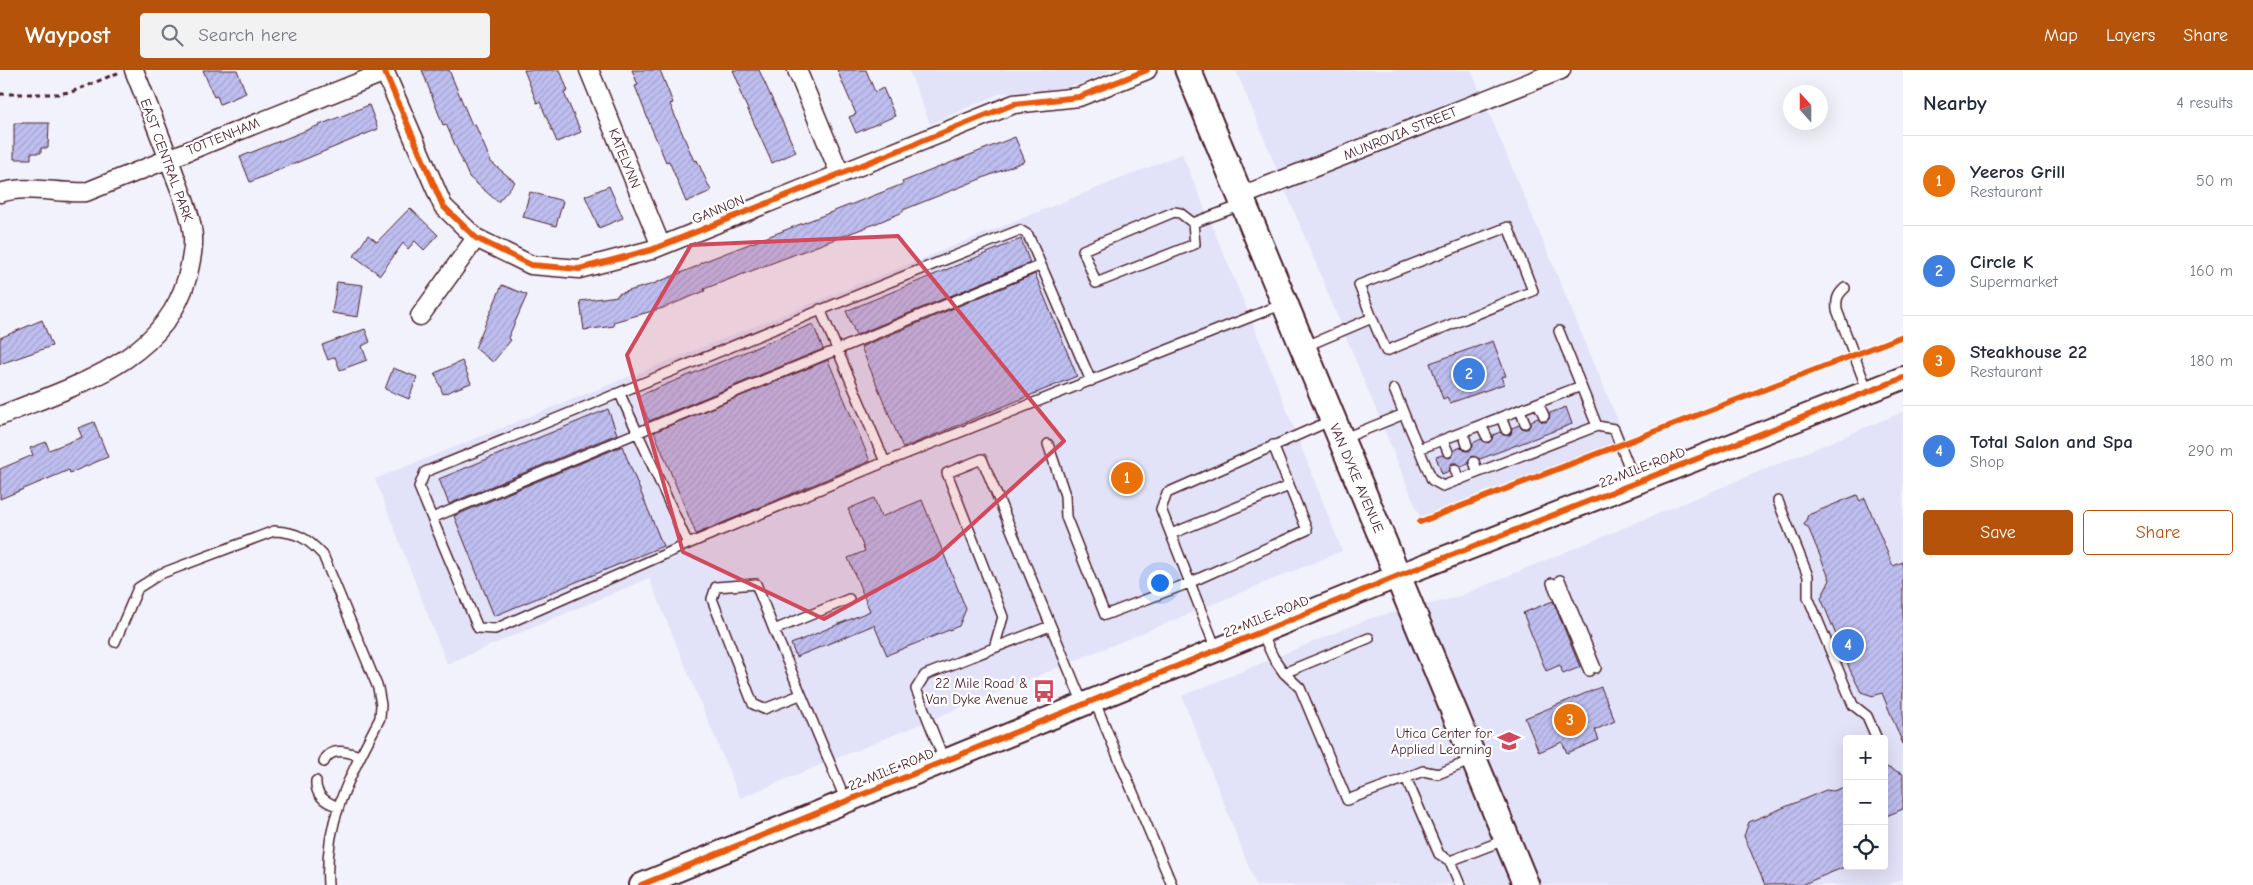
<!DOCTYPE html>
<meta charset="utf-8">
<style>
:root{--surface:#fff;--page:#f2f2f3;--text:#1f2937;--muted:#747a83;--line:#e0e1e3;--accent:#b45309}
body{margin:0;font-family:"Comic Neue",sans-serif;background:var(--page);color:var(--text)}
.controls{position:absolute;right:15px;bottom:15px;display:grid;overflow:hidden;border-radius:5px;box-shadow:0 5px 20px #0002}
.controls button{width:45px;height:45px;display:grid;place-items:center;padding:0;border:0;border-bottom:1px solid var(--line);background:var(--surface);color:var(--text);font:25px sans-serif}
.compass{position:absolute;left:1783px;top:15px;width:45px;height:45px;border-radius:50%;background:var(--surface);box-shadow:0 5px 20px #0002;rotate:339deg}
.you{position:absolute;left:1159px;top:512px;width:18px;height:18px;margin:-12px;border:4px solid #fff;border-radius:50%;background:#1a73e8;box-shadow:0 0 0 8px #1a73e833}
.badge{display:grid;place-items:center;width:32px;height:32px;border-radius:50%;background:var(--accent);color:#fff;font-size:16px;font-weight:700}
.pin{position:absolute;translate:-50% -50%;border:2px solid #fff;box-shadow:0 1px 5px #0006}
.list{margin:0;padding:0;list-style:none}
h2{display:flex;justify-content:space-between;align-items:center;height:65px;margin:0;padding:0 20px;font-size:21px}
h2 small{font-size:16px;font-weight:400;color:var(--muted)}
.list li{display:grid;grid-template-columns:32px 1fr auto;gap:15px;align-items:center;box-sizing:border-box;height:90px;padding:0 20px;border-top:1px solid var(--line)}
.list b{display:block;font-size:19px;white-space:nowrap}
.list p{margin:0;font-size:16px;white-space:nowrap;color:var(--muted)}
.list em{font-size:16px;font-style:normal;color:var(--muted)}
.actions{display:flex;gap:10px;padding:15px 20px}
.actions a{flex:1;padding:11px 0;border:1px solid var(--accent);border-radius:5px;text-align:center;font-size:18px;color:var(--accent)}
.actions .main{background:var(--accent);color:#fff}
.icon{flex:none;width:28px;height:28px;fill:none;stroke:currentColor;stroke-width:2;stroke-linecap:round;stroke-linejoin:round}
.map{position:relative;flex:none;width:1903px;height:815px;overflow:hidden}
header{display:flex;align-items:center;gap:30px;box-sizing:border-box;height:70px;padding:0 25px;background:var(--accent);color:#fff}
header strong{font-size:24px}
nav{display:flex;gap:28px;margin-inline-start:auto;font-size:18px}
.search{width:350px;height:45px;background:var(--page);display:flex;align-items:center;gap:12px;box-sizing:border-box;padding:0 18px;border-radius:5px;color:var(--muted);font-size:19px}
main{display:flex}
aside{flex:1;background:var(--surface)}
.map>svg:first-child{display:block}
.built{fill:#e2e2f8;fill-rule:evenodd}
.building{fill:url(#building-hatch);stroke:#4a1f2b}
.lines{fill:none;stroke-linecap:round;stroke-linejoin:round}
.service-casing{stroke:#4a1f2b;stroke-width:12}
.minor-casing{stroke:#4a1f2b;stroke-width:21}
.tertiary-casing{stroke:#4a1f2b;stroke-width:26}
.secondary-casing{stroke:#4a1f2b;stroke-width:29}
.path{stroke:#4a1f2b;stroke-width:3;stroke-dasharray:5 4;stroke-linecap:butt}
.service{stroke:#fff;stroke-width:9}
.minor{stroke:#fff;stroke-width:18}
.tertiary{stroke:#fff;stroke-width:22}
.secondary{stroke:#fff;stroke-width:25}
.cycleway-casing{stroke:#fff;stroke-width:9}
.cycleway{stroke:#e8590c;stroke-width:6}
.marked{fill:#d1495b;fill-opacity:0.2;stroke:#d1495b;stroke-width:4;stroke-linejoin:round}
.labels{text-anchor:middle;stroke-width:4.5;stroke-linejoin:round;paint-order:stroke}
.street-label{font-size:14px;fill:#4a1f2b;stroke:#fff}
.poi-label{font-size:14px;fill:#4a1f2b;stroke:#fff;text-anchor:end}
</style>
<header>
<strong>Waypost</strong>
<div class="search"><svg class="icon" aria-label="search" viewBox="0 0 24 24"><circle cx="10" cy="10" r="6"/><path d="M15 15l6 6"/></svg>Search here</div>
<nav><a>Map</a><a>Layers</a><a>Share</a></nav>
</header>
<main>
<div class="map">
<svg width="1903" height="815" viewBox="0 0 1903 815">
<defs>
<pattern id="building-hatch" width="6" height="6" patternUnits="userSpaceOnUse" patternTransform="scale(1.25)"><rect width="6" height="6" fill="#bebef0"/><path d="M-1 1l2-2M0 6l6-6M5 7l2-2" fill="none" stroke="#a5a3ce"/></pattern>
</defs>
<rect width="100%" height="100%" fill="#f2f2fc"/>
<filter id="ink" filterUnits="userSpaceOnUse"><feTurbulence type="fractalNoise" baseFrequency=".02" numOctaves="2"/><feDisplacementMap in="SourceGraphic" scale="10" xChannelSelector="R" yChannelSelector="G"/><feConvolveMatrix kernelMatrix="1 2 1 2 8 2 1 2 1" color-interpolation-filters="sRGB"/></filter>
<g filter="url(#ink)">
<path class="built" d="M909,0H1112L1080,14L1031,23H1001L930,54Z
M1236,0H1471L1627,372L1421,449Z
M1182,84L1253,254L1342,481L740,728L649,508L447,594L375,409Z
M1903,342V808L1887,815H1256L1182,626L1371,548L1455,528ZM1847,669H1884V796H1847Z"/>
<path class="building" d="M203,0H237L246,23L220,34L217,26L214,27Z
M422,0H449L472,55L475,54L491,92L515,112L498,132L469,107L446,54L443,55Z
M524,0H560L568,21L564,23L581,62L557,72L540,32L537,33Z
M632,0H660L673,33L670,34L694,91L697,90L711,121L686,132L669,91L666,92L651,57L635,16L638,15Z
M733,0H759L796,82L772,93L739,20L741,19Z
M837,0H866L875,22L883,18L895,46L856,63L849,47L856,44Z
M369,35L378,59L250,112L240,87Z
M14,53H49L48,78H41V83H31V89H14Z
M1015,67L1025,91L903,140V142L872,155L704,219L705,221L663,238L613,252L614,256L584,260L580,231L618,226V224L653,214L700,195V193L855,133L903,114L902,112Z
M609,116L623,148L599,158L585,126Z
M530,122L563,131L556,156L523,147Z
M410,138L438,165L424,180L415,171L408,179L403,173L380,205L354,186L368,165L377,172Z
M1021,169L1030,193L856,265L846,241Z
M1035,204L1077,306L903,378L861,277Z
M337,212L363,215L358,247L332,243Z
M502,215L527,225L508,268L511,270L493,292L475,278Z
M42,250L52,276L0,294V268Z
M813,254L823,279L649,351L647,347L638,326Z
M365,259L370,272L362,276L367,290L340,300L335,287L328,290L322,275Z
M1493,271L1506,306L1501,307L1504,314L1450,333L1447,327L1443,329L1430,293Z
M828,290L870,391L696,464L654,362Z
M462,291L471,313L443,324L435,303Z
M393,298L417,307L409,329L385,319Z
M1566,337L1572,354L1480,389L1472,386L1469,389L1468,394L1461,397L1457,393H1452L1449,401L1442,404L1436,387L1442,385L1450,388L1453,385L1454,380L1461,377L1465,381H1469L1473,377V373L1481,369L1489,373L1493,365L1500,362L1508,366L1511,364L1512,358L1519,355L1524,359H1528L1531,351L1538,348L1541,351L1546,352L1549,349L1550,343Z
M608,339L617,364L449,434L439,409Z
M94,352L108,387L70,403L69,400L0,429V399L33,385L30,378L46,372L49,380L82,367L78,358Z
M622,376L663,476L494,546L454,446Z
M1857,425L1860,431L1865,428L1893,496L1903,492V674L1882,623L1873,626L1861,622L1851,602L1821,528L1830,510L1808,457L1804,455L1808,445Z
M874,428L881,447L922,430L966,539L959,556L887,585L874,555L796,587L791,574L870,541L848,488L865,481L848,439Z
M1553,531L1580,597L1563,604L1560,595L1546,601L1523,543Z
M1601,617L1615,651L1595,660L1599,670L1567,683L1562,672L1539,682L1525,648Z
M1884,696L1903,704V739L1884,747Z
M1847,716V796L1801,815H1765L1744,766L1749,752L1826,720L1833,721Z"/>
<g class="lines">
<defs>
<path id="service" d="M1174,142L1180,143L1193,153L1195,174L1096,213L1083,180Z
M1193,153L1242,135
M1845,218C1837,225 1836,230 1837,240L1868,322
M820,239L885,392
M1559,261L1581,316
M1304,277L1372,248L1359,215L1508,157L1533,221L1386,281L1372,248
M1091,311L1028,165L1020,160C821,238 624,322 425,402L419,417L478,558L495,559L688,474L885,392L1283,234
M1394,319L1404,344
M620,324L688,474
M1538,333L1544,346
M1520,340L1525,353
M1501,347L1506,360
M1481,355L1487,367
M1463,362L1467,375
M1342,369L1404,344L1419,379L1581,316L1597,356L1614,359L1635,412
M1443,370L1448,382
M1048,374L1065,425L1066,447L1105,545L1189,513L1307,460L1273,375
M1419,379L1432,410L1443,416L1597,356
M1474,392L1478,402
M1455,399L1459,410
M1778,431L1808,506V527L1853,635L1867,646L1877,669
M432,448L1041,195
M1171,464L1289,416
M1560,510L1596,598
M1552,513L1589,601
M774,560L756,514L716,517L712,529L753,634L764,639L800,625
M1261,561L1273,587L1284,603L1300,618L1347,730L1406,708
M115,572L138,518L160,504L274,461C297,462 307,468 323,485L378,618L381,635L380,648C351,704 324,750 328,815
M994,578L1003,547L947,403L982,389L1083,634
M1216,579L1161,439L1167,423L1332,350
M1284,603L1369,568
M1094,630L1172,815
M944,690L916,619L925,605L1050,556
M1472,690L1438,704L1423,701L1406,708L1439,784L1450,791L1507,769
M324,692C330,676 348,682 360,686
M316,711C315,725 325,732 337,736
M846,731L774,560L849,529
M1450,791L1460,815"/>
<path id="minor" d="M384,0L443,136L476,168L531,195L579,199L651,180L1014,34L1079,27L1147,0
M589,0L661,176
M797,0L840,104
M0,123C26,114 59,124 86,122L385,2
M1239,127L1561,0
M420,246L476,168
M0,346C72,316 163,293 187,208C190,196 194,180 193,167C192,147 182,125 175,106C162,70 148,35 134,0"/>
<path id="tertiary" d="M641,815L1398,506L1903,308"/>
<path id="secondary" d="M1188,0L1526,815"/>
</defs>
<use href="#service" class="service-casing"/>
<use href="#minor" class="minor-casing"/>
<use href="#tertiary" class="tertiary-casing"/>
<use href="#secondary" class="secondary-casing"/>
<path class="path" d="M0,24H58L74,21L120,2"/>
<use href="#service" class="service"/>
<use href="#minor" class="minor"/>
<use href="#tertiary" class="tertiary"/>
<use href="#secondary" class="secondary"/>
<defs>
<path id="cycleway" d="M384,0L443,136L476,168L531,195L579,199L651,180L1014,34L1079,27L1147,0
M1420,452L1903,266
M641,815L1398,506L1903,308"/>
</defs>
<use href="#cycleway" class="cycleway-casing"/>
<use href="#cycleway" class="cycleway"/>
</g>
</g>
<path class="marked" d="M898,166L1064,371L935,488L824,549L683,482L627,285L691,175Z"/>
<defs>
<symbol id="bus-bare" viewBox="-9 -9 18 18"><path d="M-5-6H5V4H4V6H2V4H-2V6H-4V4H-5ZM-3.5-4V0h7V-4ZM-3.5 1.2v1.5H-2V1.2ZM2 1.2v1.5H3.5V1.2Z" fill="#d1495b" stroke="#fff" stroke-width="2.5" paint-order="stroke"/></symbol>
<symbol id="school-bare" viewBox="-9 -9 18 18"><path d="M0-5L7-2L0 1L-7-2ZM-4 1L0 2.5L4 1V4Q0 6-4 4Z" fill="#d1495b" stroke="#fff" stroke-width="2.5" paint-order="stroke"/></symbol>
</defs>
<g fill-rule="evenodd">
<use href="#bus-bare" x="1028" y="605" width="32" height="32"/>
<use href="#school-bare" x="1493" y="655" width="32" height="32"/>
</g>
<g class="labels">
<g class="street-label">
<text transform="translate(1400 63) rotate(-22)" y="5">MUNROVIA STREET</text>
<text transform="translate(223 66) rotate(-22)" y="5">TOTTENHAM</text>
<text transform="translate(625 88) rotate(68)" y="5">KATELYNN</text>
<text transform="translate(167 90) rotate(70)" y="5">EAST CENTRAL PARK</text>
<text transform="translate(718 139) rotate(-22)" y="5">GANNON</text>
<text transform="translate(1642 397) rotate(-21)" y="5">22 MILE ROAD</text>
<text transform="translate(1357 408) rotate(67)" y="5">VAN DYKE AVENUE</text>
<text transform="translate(1266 546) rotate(-22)" y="5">22 MILE ROAD</text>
<text transform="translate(891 699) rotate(-22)" y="5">22 MILE ROAD</text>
</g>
<g class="poi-label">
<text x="1028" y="618">22 Mile Road &amp;<tspan x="1028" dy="16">Van Dyke Avenue</tspan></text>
<text x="1492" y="668">Utica Center for<tspan x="1492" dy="16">Applied Learning</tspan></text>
</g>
</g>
</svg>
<div class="controls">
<button>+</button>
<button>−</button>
<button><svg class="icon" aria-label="locate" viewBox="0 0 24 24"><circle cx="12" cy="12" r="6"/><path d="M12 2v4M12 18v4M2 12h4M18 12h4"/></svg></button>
</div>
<svg class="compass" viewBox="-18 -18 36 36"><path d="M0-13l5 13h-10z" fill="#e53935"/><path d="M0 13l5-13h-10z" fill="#747a83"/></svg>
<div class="you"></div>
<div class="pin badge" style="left:1127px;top:408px;background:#e8710a">1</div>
<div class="pin badge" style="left:1469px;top:304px;background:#3f7fe0">2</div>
<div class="pin badge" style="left:1570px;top:650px;background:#e8710a">3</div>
<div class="pin badge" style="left:1848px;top:575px;background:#3f7fe0">4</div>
</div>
<aside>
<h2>Nearby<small>4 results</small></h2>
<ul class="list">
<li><span class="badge" style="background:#e8710a">1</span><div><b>Yeeros Grill</b><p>Restaurant</p></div><em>50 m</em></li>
<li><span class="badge" style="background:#3f7fe0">2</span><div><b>Circle K</b><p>Supermarket</p></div><em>160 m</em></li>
<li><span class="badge" style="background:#e8710a">3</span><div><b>Steakhouse 22</b><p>Restaurant</p></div><em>180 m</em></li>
<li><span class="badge" style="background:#3f7fe0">4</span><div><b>Total Salon and Spa</b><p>Shop</p></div><em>290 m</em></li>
</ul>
<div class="actions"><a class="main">Save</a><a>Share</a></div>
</aside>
</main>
